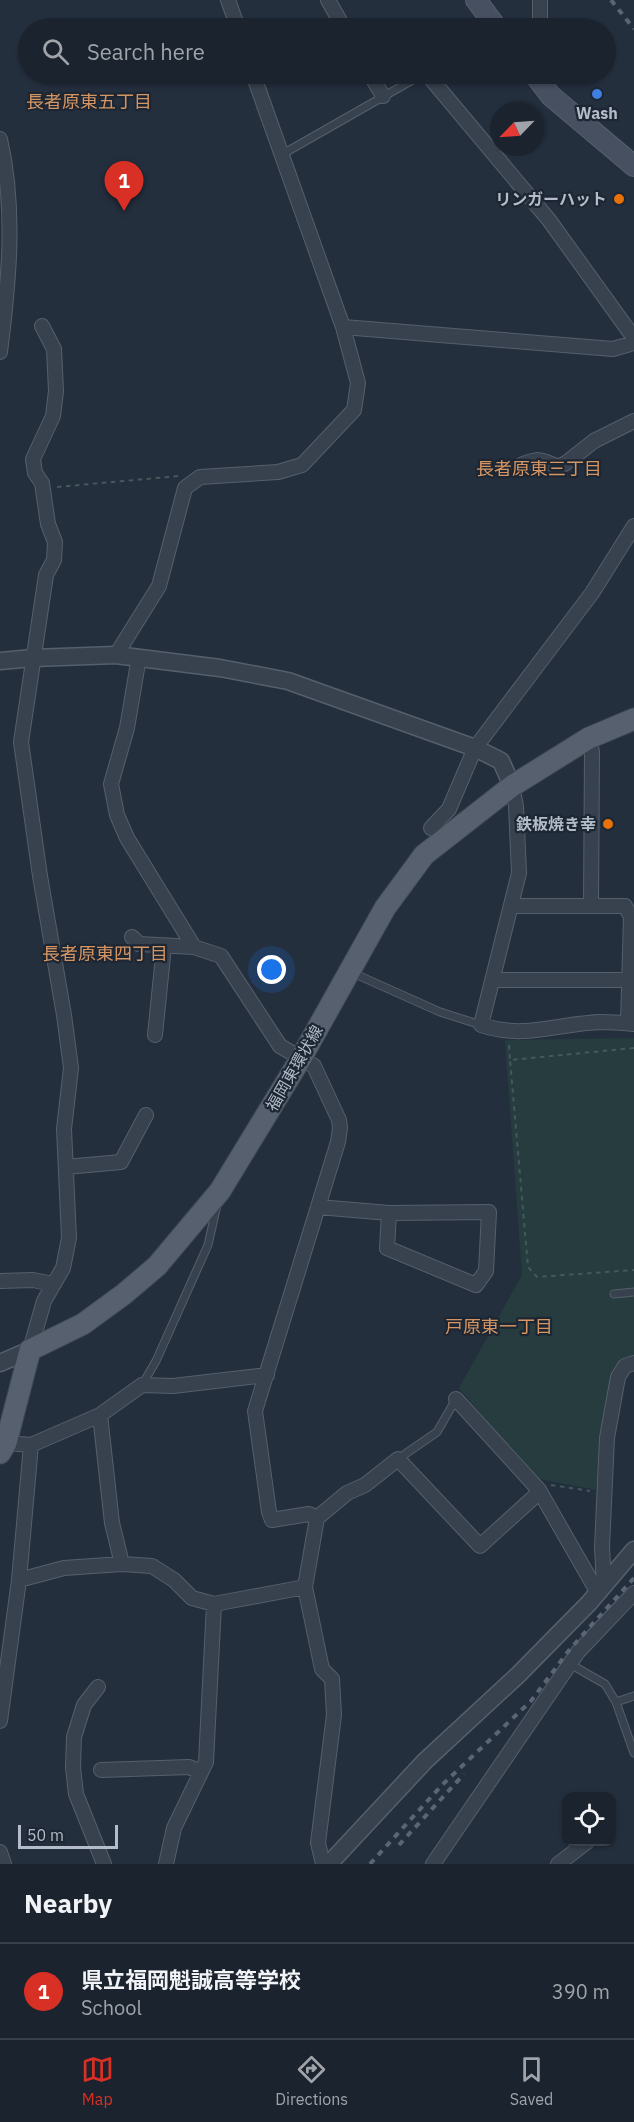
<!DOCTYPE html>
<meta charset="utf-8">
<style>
:root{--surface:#1b232e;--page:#282f3a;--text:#f1f3f6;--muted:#a0a4aa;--line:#39404a;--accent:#d93025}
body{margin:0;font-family:"IBM Plex Sans","Noto Sans JP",sans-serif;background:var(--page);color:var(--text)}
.controls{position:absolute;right:18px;bottom:18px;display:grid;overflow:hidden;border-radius:12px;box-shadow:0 2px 4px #0004}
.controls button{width:54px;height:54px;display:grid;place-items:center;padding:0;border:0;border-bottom:2px solid var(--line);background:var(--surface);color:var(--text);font:30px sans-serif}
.compass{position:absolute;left:490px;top:102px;width:54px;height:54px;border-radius:50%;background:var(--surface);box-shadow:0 2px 4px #0004;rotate:245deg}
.scale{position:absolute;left:18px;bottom:15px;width:100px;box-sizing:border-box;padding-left:6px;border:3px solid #b4bcc9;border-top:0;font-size:16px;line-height:21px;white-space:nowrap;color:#b4bcc9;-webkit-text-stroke:4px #1d2633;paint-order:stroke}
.you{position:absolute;left:272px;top:970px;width:21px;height:21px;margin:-15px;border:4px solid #fff;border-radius:50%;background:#1a73e8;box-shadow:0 0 0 9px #1a73e833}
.badge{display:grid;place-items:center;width:39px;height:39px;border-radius:50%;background:var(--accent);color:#fff;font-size:20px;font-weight:700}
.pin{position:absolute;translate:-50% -50px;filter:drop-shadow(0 2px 3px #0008)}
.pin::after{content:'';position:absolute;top:32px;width:21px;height:18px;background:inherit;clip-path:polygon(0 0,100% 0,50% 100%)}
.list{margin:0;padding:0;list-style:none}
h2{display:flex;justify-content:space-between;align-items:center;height:78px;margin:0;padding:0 24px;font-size:26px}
h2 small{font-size:20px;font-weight:400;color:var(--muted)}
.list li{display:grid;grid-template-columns:39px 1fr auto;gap:18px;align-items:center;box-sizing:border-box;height:96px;padding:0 24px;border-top:2px solid var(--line)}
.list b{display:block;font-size:22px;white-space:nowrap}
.list p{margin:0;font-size:20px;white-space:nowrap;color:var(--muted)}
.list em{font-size:20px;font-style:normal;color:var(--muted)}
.icon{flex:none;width:33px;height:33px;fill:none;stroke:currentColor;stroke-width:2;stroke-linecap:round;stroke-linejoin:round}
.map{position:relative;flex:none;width:634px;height:1864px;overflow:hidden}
.search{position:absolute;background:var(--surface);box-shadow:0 2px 4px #0004;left:18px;right:18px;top:18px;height:66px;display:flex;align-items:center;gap:15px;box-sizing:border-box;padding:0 21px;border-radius:33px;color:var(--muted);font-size:22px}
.sheet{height:174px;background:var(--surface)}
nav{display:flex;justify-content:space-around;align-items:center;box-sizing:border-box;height:84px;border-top:2px solid var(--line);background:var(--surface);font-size:16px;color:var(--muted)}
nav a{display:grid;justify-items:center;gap:3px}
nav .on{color:var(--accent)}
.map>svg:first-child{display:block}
.green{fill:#263c3f}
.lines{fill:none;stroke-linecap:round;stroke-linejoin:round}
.service-casing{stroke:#565f6c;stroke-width:9}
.minor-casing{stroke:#565f6c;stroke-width:16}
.tertiary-casing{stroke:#565f6c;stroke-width:19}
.secondary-casing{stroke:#565f6c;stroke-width:22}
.primary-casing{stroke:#414a57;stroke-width:23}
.path{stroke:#44595c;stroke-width:2;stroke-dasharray:4.5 4.5;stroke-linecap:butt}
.service{stroke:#38414e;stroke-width:7}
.minor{stroke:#38414e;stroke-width:14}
.tertiary{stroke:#38414e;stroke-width:16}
.secondary{stroke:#465061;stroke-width:20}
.primary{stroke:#56606e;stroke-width:21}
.rail{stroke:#5a6575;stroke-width:4;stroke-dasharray:6 6;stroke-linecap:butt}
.shop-dot{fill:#3f7fe0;stroke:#1d2633;stroke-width:2}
.food-dot{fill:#e8710a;stroke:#1d2633;stroke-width:2}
.labels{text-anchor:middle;stroke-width:4.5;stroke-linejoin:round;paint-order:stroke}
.poi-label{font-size:16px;font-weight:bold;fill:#b4bcc9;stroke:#1d2633;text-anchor:end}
.street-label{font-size:16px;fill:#b4bcc9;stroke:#1d2633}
.neighbourhood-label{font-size:18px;fill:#d59563;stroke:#1d2633}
</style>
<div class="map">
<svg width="634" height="1864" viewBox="0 0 634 1864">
<rect width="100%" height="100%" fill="#242f3e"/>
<path class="green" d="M634,1038V1358H626L616,1373L596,1490L535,1478L459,1388L522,1275L505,1040Z"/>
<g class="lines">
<defs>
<path id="service" d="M281,155L423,74
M353,973L440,1012L481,1025
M614,1294L634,1292
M142,1385L156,1361L208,1245L217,1205
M398,1459L437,1432L456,1399
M570,1664L605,1684L616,1702L634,1753
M616,1702L634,1696"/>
<path id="minor" d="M228,0L238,28
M328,0L344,28
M540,28V0
M370,74L383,96
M427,74L549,220L634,338
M0,139C16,209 9,281 0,352
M343,327L613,349L634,343
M519,466C537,458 540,458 558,467L566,463L594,441L634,421
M116,655L159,586L185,488L200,477L278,472L302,465L354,410L358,383L343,327L253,74
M139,657L127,728L111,784L117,815L127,838L194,947L221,956L280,1046L314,1066L339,1120L340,1128L338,1142L255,1411L269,1512L272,1520L309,1514L317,1518L305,1587L322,1669L332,1679L334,1715L318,1843L323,1864
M589,738L592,752L591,905
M512,786L516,806L519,873L481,1025C526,1040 559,1023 601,1022C612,1022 623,1023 634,1024
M431,828L449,809L475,748L592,593L634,526
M511,906H625L631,917L628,1023
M132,937L139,944L194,947
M492,980H629
M155,1035L164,946
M66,1167L121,1162L146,1115
M318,1207L389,1213L489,1212L486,1271L476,1285L387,1248L389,1213
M0,1281L33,1280L54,1284
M30,1350L44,1301L63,1268L69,1238L64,1129L71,1068L64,1015L40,876L21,742L46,575L54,560L55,542L48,524L42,483L35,473L33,459L53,416L56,391L54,349L42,326
M456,1399L539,1490L598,1593
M100,1415L112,1523L122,1564
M6,1443L31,1445L100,1415L142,1385L173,1386L267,1375
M317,1518L347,1493L365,1485L398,1459L480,1546L533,1498L539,1490
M19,1580L64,1568L122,1564L152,1566L174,1580L192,1598L214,1604L305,1587
M604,1585L602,1547L607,1438L618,1377L625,1366L634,1363
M98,1687L84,1705L74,1737L73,1767L76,1794L104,1864
M0,1721L19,1580L31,1445
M101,1770L189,1767L201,1772
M0,1852L4,1864
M166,1864L174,1828L206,1762L214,1604
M433,1864L578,1652L634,1593
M558,1864L587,1842"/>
<path id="tertiary" d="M0,661L33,658L116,655L220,668L288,681L475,748L501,761L512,786
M0,1363L30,1350
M329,1864L425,1761L518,1675L589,1603L634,1550"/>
<path id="secondary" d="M476,0L497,28
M534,74L551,96L634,166"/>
<path id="primary" d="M0,1453L6,1443L30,1350L83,1324L124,1294L157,1266L220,1191L301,1058L385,908L424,855L512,786L589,738L634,719"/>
</defs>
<use href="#service" class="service-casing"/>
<use href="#minor" class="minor-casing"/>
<use href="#tertiary" class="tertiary-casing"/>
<use href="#secondary" class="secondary-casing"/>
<use href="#primary" class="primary-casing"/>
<path class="path" d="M57,487L179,476
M509,1045L510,1060
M634,1048L510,1060L528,1267L537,1277L634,1270
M551,1485L590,1491"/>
<use href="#service" class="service"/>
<use href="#minor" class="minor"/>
<use href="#tertiary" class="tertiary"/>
<use href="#secondary" class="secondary"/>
<use href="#primary" class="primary"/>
<path class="rail" d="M611,0L634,29
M399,1845L464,1774
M370,1864L442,1785L531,1701L570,1649L634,1578"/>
</g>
<circle class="shop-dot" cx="597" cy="94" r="6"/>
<g class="food-dot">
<circle cx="619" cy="199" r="6"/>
<circle cx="608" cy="824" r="6"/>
</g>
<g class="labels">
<g class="poi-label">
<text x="597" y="119" text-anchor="middle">Wash</text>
<text x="607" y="205">リンガーハット</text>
<text x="596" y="830">鉄板焼き幸</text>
</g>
<g class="street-label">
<text transform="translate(294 1068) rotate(-60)" y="6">福岡東環状線</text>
</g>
<g class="neighbourhood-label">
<text x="89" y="108">長者原東五丁目</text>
<text x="539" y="475">長者原東三丁目</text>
<text x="105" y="960">長者原東四丁目</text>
<text x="499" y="1333">戸原東一丁目</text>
</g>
</g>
</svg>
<div class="controls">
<button><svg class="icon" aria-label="locate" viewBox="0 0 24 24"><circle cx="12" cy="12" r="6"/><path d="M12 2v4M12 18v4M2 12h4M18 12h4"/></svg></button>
</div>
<svg class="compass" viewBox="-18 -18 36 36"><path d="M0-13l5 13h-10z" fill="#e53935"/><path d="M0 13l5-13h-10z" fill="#a0a4aa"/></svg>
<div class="scale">50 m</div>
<div class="you"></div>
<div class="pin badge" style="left:124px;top:211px">1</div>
<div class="search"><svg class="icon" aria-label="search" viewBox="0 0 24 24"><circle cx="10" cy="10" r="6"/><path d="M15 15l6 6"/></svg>Search here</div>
</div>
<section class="sheet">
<h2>Nearby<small></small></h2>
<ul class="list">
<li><span class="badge">1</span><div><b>県立福岡魁誠高等学校</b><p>School</p></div><em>390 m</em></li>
</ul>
</section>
<nav>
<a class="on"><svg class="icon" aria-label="map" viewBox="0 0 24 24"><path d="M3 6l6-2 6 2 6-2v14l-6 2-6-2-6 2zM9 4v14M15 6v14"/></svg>Map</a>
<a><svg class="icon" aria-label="directions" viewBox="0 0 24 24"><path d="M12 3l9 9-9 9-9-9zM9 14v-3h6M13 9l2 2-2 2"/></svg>Directions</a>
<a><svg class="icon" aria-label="saved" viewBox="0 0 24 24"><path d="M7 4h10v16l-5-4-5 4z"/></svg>Saved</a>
</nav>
